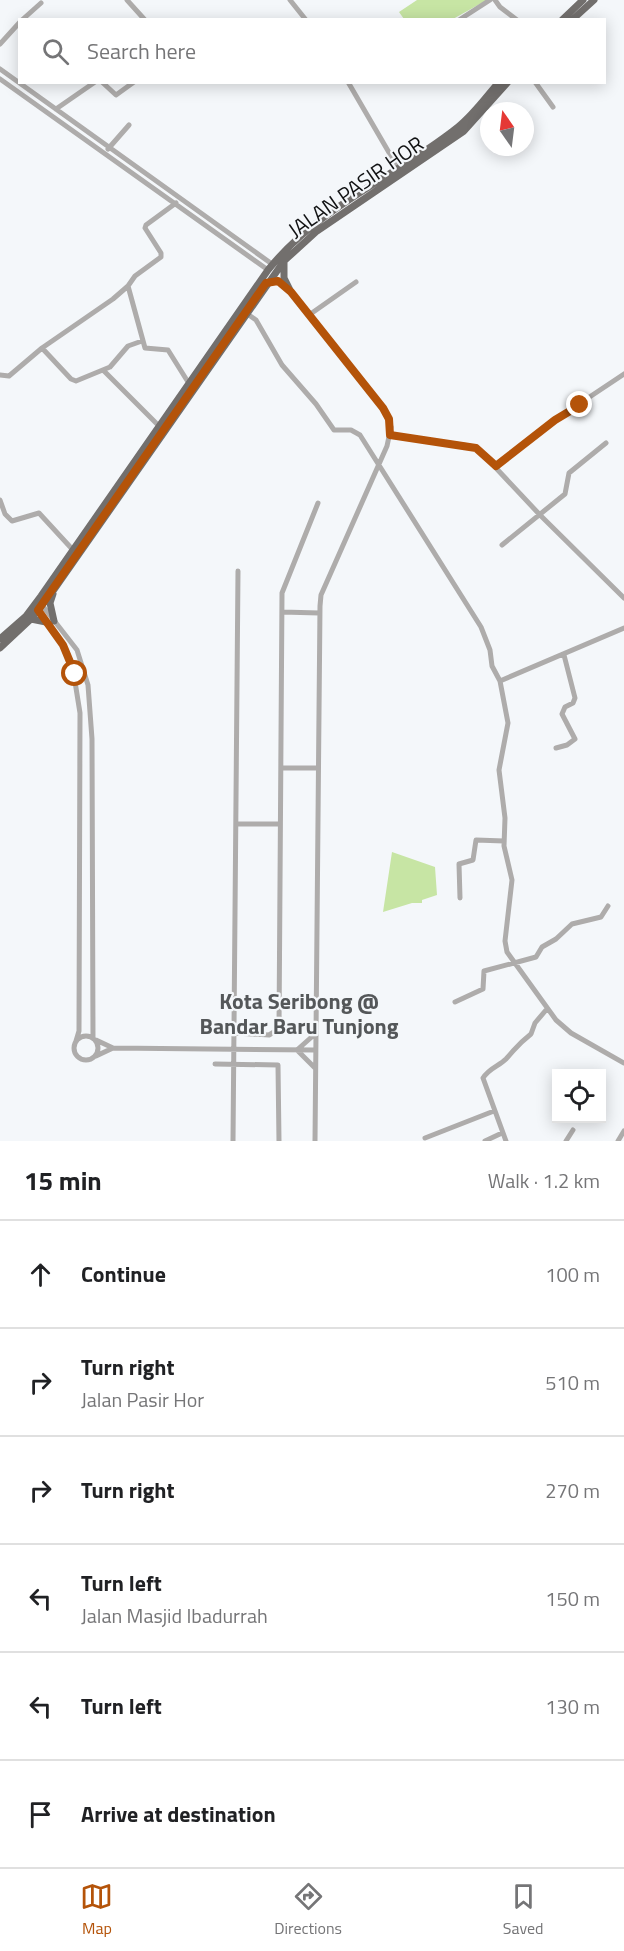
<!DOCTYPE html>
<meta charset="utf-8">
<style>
:root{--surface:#fff;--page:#f6f6f6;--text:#202124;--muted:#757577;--line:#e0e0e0;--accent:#b45309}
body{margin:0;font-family:"Titillium Web",sans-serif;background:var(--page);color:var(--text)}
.controls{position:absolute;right:18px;bottom:18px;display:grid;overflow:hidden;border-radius:0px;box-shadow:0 3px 15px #0003}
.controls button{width:54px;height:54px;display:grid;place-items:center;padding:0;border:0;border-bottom:2px solid var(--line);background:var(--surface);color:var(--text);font:30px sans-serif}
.compass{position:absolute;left:480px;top:102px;width:54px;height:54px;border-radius:50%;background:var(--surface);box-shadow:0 3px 15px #0003;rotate:346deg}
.stop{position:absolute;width:18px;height:18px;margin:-14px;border:4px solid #b45309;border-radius:50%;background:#fff}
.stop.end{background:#b45309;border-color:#fff;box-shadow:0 2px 6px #0008}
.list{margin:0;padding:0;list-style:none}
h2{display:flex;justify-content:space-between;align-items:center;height:78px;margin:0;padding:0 24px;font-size:26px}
h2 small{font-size:20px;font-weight:400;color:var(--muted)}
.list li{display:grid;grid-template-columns:39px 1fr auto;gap:18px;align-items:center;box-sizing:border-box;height:108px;padding:0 24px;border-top:2px solid var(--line)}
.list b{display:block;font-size:22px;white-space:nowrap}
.list p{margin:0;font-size:20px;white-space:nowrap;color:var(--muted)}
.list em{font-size:20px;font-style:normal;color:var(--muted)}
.icon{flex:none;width:33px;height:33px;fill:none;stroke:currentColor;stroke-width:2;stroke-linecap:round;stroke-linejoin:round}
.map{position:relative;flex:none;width:624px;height:1141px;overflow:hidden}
.search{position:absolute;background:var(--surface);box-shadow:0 3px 15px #0003;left:18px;right:18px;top:18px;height:66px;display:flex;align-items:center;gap:15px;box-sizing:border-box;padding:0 21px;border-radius:0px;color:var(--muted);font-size:22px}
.sheet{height:726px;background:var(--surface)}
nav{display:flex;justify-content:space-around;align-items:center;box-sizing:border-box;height:84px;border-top:2px solid var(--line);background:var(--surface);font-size:16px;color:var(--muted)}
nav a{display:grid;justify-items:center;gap:3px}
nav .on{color:var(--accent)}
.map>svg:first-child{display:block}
.green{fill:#c7e5a4}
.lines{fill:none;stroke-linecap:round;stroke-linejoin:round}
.minor{stroke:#aeacab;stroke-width:5}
.major{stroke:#726f6d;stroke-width:7}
.route{stroke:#b45309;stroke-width:8}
.labels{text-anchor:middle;stroke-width:4.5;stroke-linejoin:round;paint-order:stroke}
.street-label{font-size:21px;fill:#111213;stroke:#f4f7fa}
.neighbourhood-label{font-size:22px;font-weight:bold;fill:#545759;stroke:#f4f7fa}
</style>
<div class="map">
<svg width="624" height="1141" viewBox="0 0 624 1141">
<rect width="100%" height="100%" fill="#f4f7fa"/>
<path class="green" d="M417,0H487L453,19H404L399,12Z
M392,852L435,867L437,895L422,900V903H412L383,912Z"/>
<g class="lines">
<path class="minor" d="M127,0L145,20
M290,0L306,20
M495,0L500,7L517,20
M22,20L41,3
M459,20L490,0
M0,44L20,22
M0,69L272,264
M0,79L268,270
M102,82L116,95L134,82
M348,82L398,168
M535,82L553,107
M56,109L95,82
M108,149L129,125
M128,286L135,276L161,257V253L145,228L146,225L176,203
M291,292L383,408L391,427L387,446L321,595L320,606L315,1141
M246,313L256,320L282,365L316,404L334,430H351L360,435L481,627L490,650L492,666L500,681L508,723L499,770L505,818L504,846L512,880L505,941L507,952L556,1020L571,1033L624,1063
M309,315L356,282
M42,348L71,379L76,381L110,367L128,346L142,341
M104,371L158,425
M0,375L9,376L42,348L113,299L128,286L145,348L168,350L188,382
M390,435L470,446L480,451L540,515L624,598
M496,466L555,420L624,374
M0,500L5,514L12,521L39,513L73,550
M502,545L565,494L569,473L606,443
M42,605L77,650L88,685L92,739L93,1038
M38,610L63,645L72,663L80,713L79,1031L76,1041
M282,612L319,613
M500,681L624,628
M556,748L567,745L575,739L562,714L565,707L573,703L575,698L564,655
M281,768H318
M237,824H280
M460,898L459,864L473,860L476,840L504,841
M455,1002L483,989L484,971L536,957L542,947L556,939L572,924L601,917L608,906
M235,1033L269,1035L279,1029L282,593L318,503
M74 1048a12 12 0 1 1 24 0a12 12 0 1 1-24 0Z
M96,1040L113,1048L315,1050
M297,1050L315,1068
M297,1050L315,1034
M96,1056L113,1048
M215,1064L278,1065L279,1141
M425,1138L494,1111
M233,1141L238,571
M485,1141L502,1133
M506,1141L483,1078C489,1068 499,1066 506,1059C517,1047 517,1045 531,1034L535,1023L546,1010
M566,1141L573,1130
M618,1141L624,1131"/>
<path class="major" d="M562,20L583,0
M572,20L594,0
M284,261V278L291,292
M53,594L50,603L54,621
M31,619L46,622
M0,639L26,616L41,596L268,270C318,207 397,176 458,127C474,114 486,97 499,82
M0,648L31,619L53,591L284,261L317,231L464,131L508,82"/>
</g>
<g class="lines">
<path class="route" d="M75,674L63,645L38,610L266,283L278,281L291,292L383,408L389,419L390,435L476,448L496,466L555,420L580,405"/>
</g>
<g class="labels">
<g class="street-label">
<text transform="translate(356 187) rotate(-35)" y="7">JALAN PASIR HOR</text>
</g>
<g class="neighbourhood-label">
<text x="299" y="1009">Kota Seribong @<tspan x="299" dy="25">Bandar Baru Tunjong</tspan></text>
</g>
</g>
</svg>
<div class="controls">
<button><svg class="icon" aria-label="locate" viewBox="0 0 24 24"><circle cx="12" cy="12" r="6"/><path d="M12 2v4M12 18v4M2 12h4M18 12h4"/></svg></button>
</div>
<svg class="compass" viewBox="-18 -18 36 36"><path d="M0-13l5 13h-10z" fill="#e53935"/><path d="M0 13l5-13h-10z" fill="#757577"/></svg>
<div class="stop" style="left:75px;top:674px"></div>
<div class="stop end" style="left:580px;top:405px"></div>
<div class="search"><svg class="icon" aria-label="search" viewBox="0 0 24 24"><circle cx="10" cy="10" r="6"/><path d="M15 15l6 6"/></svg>Search here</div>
</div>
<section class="sheet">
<h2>15 min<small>Walk · 1.2 km</small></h2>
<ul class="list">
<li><svg class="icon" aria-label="ahead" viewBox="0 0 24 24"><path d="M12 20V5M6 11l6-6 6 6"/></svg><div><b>Continue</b></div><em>100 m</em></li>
<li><svg class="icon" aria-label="right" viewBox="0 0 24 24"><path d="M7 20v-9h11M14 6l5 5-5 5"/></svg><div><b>Turn right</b><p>Jalan Pasir Hor</p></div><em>510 m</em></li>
<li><svg class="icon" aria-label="right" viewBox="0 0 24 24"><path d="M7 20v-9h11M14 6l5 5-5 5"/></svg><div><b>Turn right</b></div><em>270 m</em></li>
<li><svg class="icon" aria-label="left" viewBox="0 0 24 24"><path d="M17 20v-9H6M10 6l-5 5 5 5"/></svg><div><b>Turn left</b><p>Jalan Masjid Ibadurrah</p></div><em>150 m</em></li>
<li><svg class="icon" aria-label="left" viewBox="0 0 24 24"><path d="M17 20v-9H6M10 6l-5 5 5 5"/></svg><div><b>Turn left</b></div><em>130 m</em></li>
<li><svg class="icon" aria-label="arrive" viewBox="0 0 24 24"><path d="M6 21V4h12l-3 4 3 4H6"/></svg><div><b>Arrive at destination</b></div></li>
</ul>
</section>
<nav>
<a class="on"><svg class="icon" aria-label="map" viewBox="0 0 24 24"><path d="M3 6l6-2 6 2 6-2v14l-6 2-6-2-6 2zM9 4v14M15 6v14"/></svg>Map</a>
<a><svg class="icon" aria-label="directions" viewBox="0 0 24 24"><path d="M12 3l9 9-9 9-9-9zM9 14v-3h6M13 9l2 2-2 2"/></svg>Directions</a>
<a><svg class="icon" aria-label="saved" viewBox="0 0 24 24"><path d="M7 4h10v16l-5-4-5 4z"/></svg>Saved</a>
</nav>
